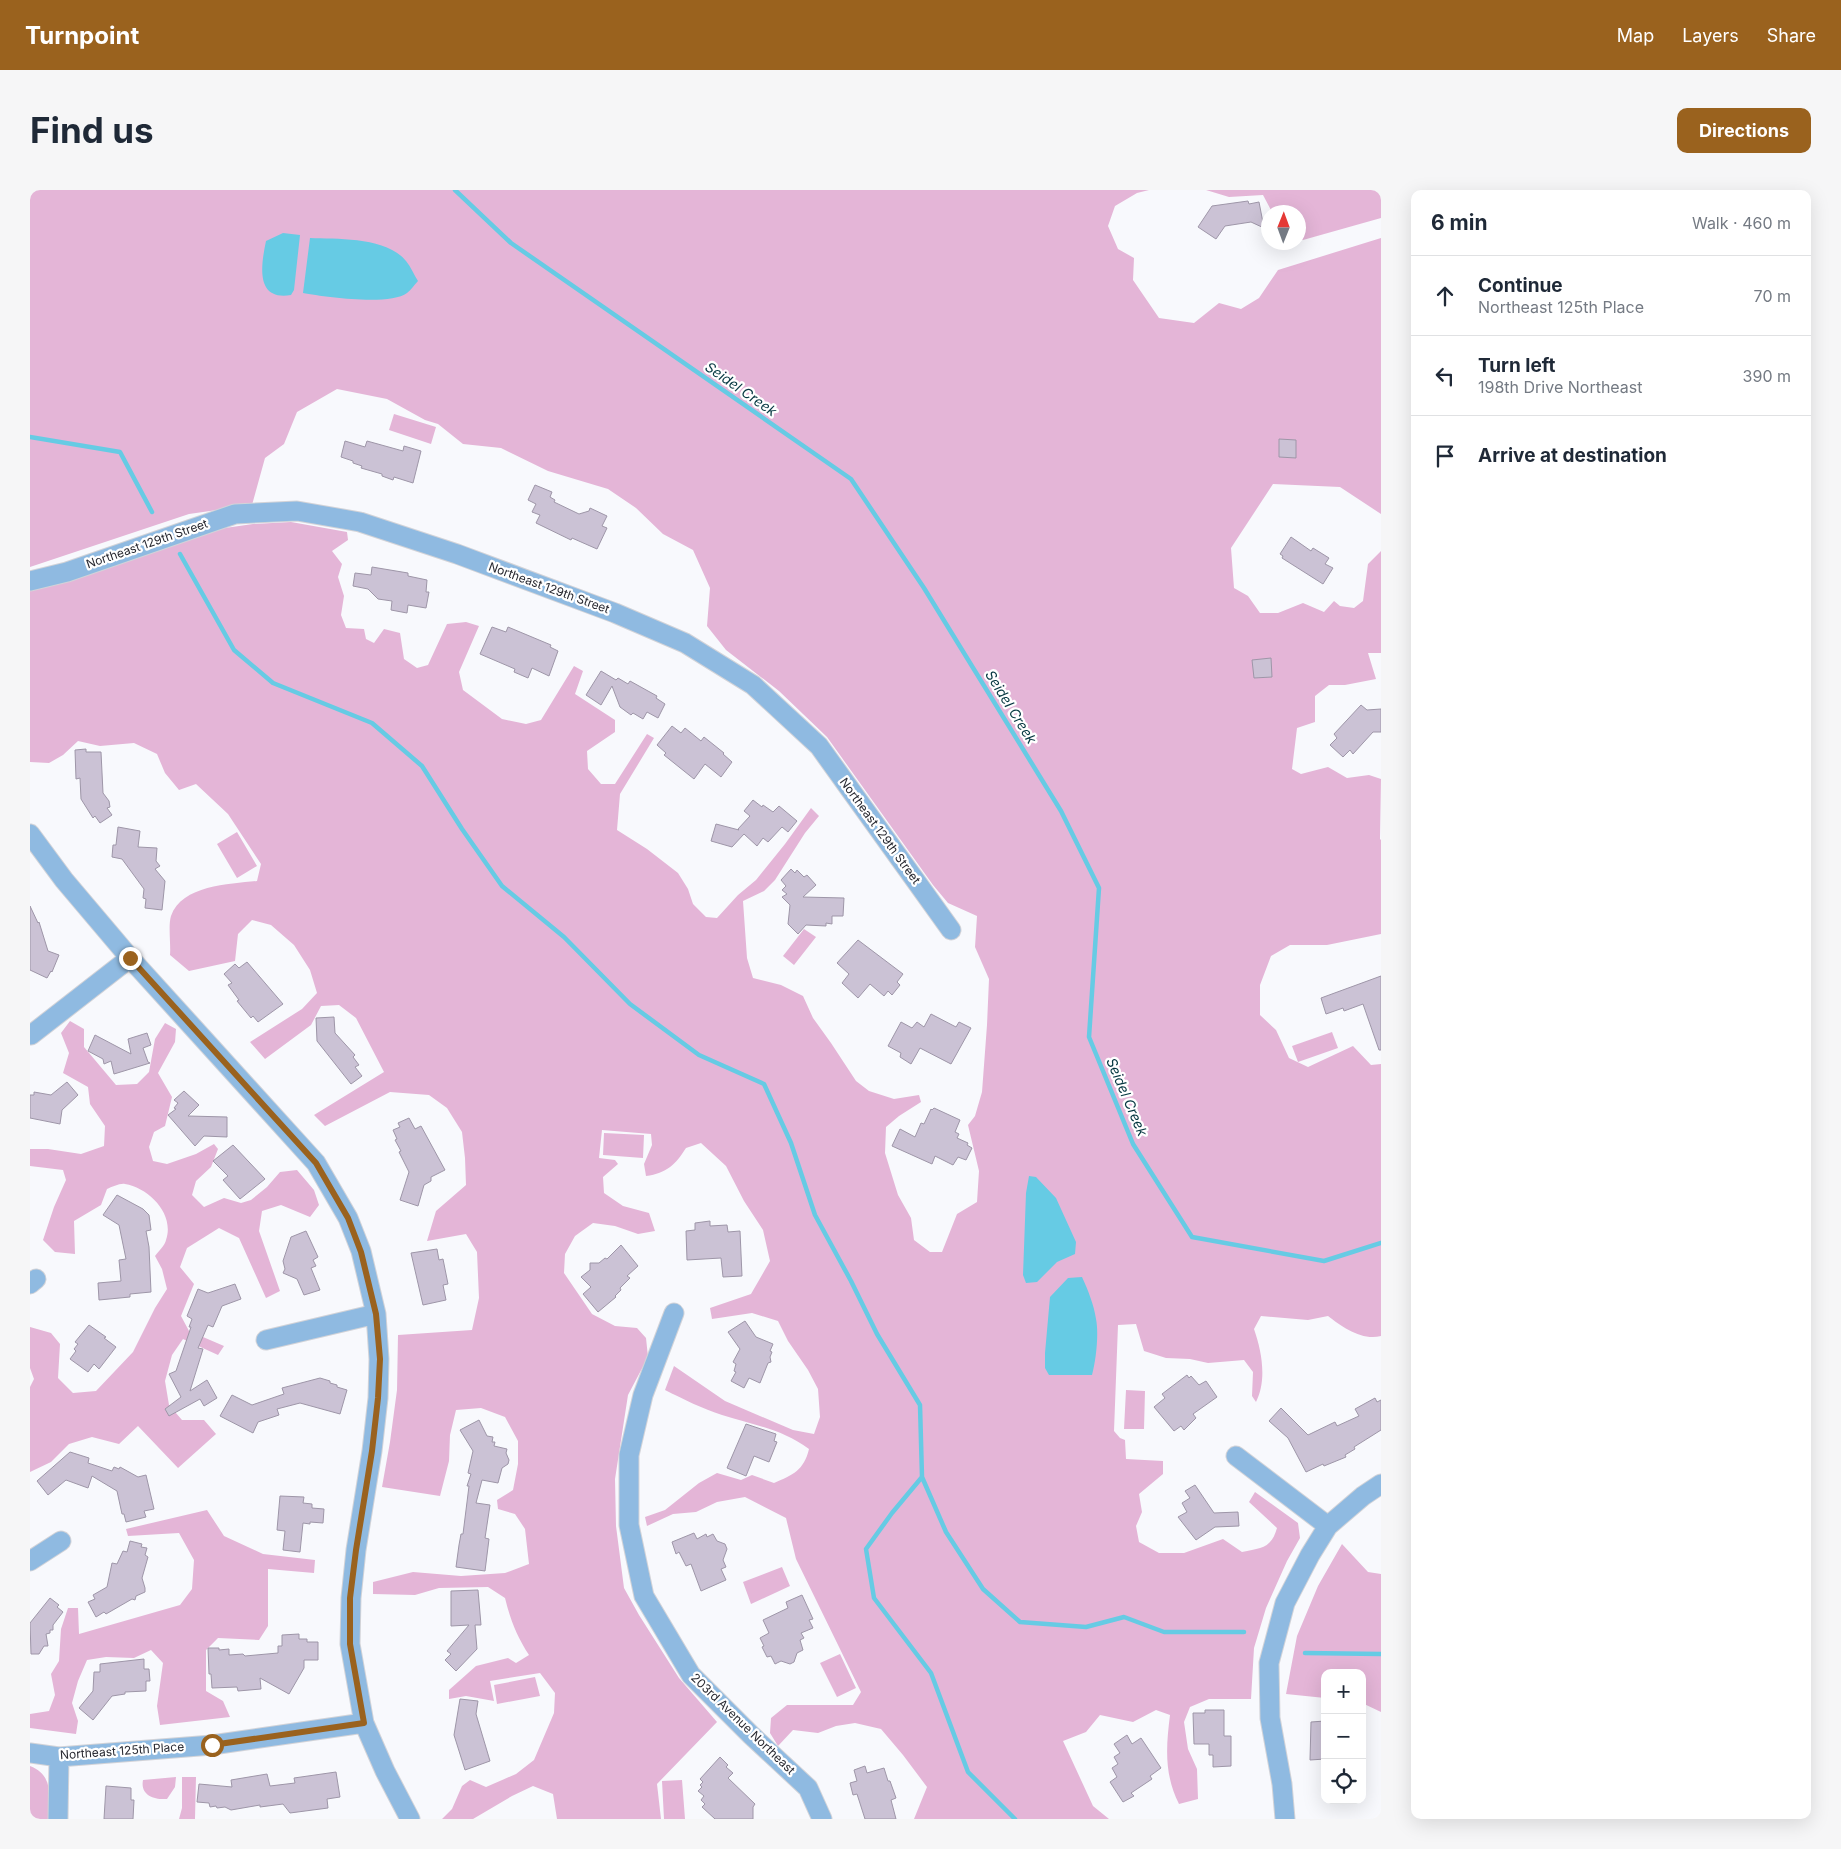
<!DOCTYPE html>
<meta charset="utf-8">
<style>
:root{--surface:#fff;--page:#f6f6f7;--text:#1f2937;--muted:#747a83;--line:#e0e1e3;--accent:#9a621e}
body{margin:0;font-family:Inter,sans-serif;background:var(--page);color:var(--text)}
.controls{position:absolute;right:15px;bottom:15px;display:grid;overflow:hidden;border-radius:10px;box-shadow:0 5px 20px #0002}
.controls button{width:45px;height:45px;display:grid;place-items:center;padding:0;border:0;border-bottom:1px solid var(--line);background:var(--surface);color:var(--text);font:25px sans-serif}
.compass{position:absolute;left:1231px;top:15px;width:45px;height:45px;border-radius:50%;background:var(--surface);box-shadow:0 5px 20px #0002;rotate:1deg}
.stop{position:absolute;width:15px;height:15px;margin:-11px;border:4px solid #9a621e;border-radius:50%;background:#fff}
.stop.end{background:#9a621e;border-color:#fff;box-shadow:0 1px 5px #0008}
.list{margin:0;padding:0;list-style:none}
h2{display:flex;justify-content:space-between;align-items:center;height:65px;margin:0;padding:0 20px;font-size:21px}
h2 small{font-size:16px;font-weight:400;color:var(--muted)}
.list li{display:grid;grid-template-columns:32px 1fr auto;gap:15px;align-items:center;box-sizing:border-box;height:80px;padding:0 20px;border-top:1px solid var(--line)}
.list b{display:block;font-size:19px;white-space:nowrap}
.list p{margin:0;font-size:16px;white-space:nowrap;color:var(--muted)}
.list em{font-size:16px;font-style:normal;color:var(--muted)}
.icon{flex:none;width:28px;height:28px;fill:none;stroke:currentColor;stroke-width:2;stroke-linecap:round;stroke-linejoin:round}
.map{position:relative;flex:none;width:1351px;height:1629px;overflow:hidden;border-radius:10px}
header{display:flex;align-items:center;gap:30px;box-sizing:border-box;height:70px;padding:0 25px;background:var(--accent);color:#fff}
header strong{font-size:24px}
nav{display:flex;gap:28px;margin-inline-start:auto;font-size:18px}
.intro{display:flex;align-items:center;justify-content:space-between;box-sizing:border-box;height:120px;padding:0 30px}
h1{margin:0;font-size:35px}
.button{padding:12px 22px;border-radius:10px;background:var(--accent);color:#fff;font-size:18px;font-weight:700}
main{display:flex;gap:30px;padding:0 30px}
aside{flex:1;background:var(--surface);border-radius:10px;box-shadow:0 5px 20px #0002}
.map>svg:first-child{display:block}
.green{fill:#e4b5d7}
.water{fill:#66cbe4}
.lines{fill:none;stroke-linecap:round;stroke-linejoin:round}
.stream{stroke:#66cbe4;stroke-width:4.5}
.building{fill:#cbc2d5;stroke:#9e96a8}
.minor-casing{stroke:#d2d3d8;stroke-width:21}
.minor{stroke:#8fbae1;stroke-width:19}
.route{stroke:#9a621e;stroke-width:6}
.labels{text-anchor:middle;stroke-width:4.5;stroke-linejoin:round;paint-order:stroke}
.street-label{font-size:12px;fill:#272830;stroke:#fff}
.water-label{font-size:14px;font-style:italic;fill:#043640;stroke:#fff}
</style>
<header>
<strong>Turnpoint</strong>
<nav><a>Map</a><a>Layers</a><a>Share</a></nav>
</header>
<div class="intro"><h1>Find us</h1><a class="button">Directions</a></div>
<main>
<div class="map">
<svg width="1351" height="1629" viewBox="0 0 1351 1629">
<rect width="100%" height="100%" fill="#f8f9fd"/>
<path class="green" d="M0,0H1119L1107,3L1085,16L1078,36L1088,59L1104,68L1103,90L1129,128L1164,133L1189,113L1211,119L1229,108L1248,80L1351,48V324L1310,297L1243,294L1201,358L1204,398L1218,406L1230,423H1248L1273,413L1294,422L1304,411L1310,416L1324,418L1333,411L1338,374L1351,361V463H1338L1346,489L1315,495H1299L1285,506V532L1267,538L1262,579L1271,584L1298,577L1317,588L1339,585L1351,589L1350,649L1351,650V744L1297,755H1260L1241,766L1230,795V825L1246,840L1259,868L1278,877L1323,856L1341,875L1351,874V1146C1332,1151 1312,1137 1298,1126L1278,1130L1231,1126L1224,1139C1232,1162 1237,1190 1226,1212L1222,1206L1223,1182L1214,1170L1178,1173L1160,1169L1136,1168L1114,1161L1106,1134L1088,1135L1084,1241L1090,1248L1095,1250L1096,1269L1133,1271V1284L1109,1304L1112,1322L1106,1336L1109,1352L1129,1363H1154L1193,1349L1212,1362C1231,1358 1241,1359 1247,1338L1219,1312L1225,1302L1268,1333L1270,1348L1257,1371L1236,1418L1224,1458L1221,1509H1179L1160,1517L1154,1532L1158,1559L1167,1579L1168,1609L1149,1614C1134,1584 1136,1557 1140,1525L1126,1520L1103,1532L1070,1525L1056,1542L1033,1551L1063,1616L1079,1629H884L897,1597L873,1565L851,1539L825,1533L806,1536L788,1543L763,1540L748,1556L740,1543L741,1528L757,1515H823L831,1502L766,1369L756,1328L715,1307L687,1312L666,1322L643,1324L617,1336L615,1327L635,1320L669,1293L687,1283L711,1290L722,1285L744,1293C763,1285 774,1280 779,1259C752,1239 724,1235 692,1225C673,1219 653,1209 635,1200L644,1176L695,1211L763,1240L784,1244L790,1227L788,1199L778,1180L758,1151L748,1131L722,1123L682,1129L680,1118L721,1104L740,1071L733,1040L714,1011L696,976L671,953L656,958C645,975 637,983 616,986L614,974L622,955L621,944L572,940L569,968L585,970L588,974L573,987L574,1003L593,1016L619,1023L625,1041L608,1044L585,1036L563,1033L545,1046L535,1064L534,1083L562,1124L585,1136L607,1138L616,1148L618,1167L598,1205L585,1289L586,1336L594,1398L609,1425L649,1488L687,1532L627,1594L631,1629H527L523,1604L503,1596L482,1606L443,1629H412L422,1619L432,1596L440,1590L456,1597L486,1584L504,1570L524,1523L525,1503L510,1483L460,1491L464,1511L436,1506L419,1509V1500L446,1476L478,1468L486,1473L499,1465C487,1447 480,1429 475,1408L458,1397L409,1398L385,1405L343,1404V1392L383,1382L431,1386L475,1383L499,1374L495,1339L485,1324L468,1319L467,1310L483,1300L488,1274V1251L475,1227L451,1218L426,1220L420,1245L419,1271L410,1306L352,1297L360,1252L367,1200L368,1145L442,1140L449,1108L447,1062L436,1044L397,1051L406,1021L436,995L435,968L432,942L417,918L399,905L360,902L295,936L284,925L354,882L326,828L309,815L291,816L281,835L235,869L220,852L272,819L287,803L280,780L264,755L241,735L222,730L208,744L205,771L159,781L140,765C141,755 138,735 141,726C152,695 200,694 227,691L231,674L198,624L166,594L149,600L135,583L127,564L104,553L70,556L48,551L33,565L19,573L0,572V401L188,339L223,334L261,332L317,342L318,350L302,361L312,374L308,387L314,406L311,425L316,438L334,439L336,449L344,453L354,439L370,443L374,469L387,478L398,475L417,434L436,432L449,436L429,482L433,500L472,529L496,534L511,530L544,476L553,481L545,504L585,530V542L557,561L558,579L571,594H585L617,544L624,548L590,604L587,640L617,659L648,683L658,699L663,714L676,727L687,728L708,705L726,690L755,654L781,618L789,626L775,643L745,690L734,701L713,711L717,768L723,788L751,795L773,806L783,828L801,853L826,891L839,901L864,909L889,905L891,912L869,926L856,937L855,963L868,1005L881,1028L884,1050L900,1062H912L927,1024L947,1012L949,981L938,935L945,926L952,902L957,835L959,789L945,757L947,726L918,713L903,695L797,547L749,501L696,460L677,436L680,398L663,360L633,344L606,318L578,299L518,281L471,258L433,254L408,234L395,230L357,209L307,199L267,222L254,254L235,268L222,315L159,324L0,377Z
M1176,0H1351V28L1273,50L1269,49L1268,22H1242L1233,5L1199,7Z
M364,224L406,237L401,254L359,240Z
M207,642L227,676L207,688L187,654Z
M774,739L786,747L764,775L753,766Z
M40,831L54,839V857L86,895L107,894L119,882L125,849L135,833L146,839L145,852L128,883L142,907L135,936L124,942L119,957L123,971L137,974L166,964L184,954L188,959L181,977L166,991L162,1005L174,1017L194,1008L211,1013L221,1010L237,997L250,982L267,980L284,1000L289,1015L280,1027L251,1015L232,1021L229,1041L250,1101L236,1108L209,1048L189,1038L157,1058L150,1077L164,1094L151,1126L159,1141L194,1156L188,1165L153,1149L142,1165L135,1191L139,1215L152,1230H174L186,1244L148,1278L108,1236L89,1254L62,1247L39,1254L21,1272L0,1282V1197L4,1189L0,1178V1137L21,1143L30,1154L28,1188L43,1203L66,1201L103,1162L125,1118L137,1099L132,1079L125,1066C129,1061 135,1055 136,1050C145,1024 119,998 95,994C90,993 82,997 77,999L71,1015L44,1031L45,1064L25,1062L13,1050L24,1017L36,990L33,980L0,976V959H18L51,964L74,956L75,936L60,914L58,897L33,883L39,863L31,843Z
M1302,842L1308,858L1268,872L1262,856Z
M574,943L614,945L613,968L573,965Z
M1096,1200L1115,1201L1114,1239H1094Z
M177,1320L194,1346L233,1364L285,1370L284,1383L238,1379V1436L229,1450L188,1448L176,1460V1501L193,1511L200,1527L130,1535L127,1516L133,1473L121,1460L104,1468L76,1467L57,1470L48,1491L42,1513L48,1531L46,1544L0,1538V1524L19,1521L25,1505L21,1484L29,1471L31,1439L38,1418H48L49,1444L150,1415L162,1399L164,1370L149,1343L98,1346L96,1339Z
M1312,1354L1338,1382L1351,1384V1522L1332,1513V1483H1295V1508L1256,1504L1267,1446L1288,1396Z
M752,1377L760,1396L721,1414L713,1392Z
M810,1464L826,1498L807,1507L790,1473Z
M505,1487L510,1506L467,1514L464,1495Z
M0,1576C24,1585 20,1608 18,1629H0Z
M146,1587L145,1597L137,1609C124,1610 110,1605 113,1590Z
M152,1587H166L165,1629H149L152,1618Z
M652,1590L655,1629H634L632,1591Z"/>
<path class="water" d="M253,43L270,45L264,100L261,105C225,111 231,75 236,51Z
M280,48C308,49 357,47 376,71C381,77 384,85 388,91C384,95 381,100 377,103C360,116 295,107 273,103Z
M999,986L1006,987L1026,1008L1046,1052L1045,1064L1027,1072L1007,1092L996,1093L993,1085L996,1003Z
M1052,1087C1058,1100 1064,1115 1066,1129C1069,1144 1066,1170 1062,1185H1019L1015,1178V1163L1020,1107L1038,1088Z"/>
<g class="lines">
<path class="stream" d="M425,0L481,53L821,289L894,398L1031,621L1069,698L1059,847L1103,954L1162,1047L1294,1071L1351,1053
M0,247L90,262L122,322
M150,364L204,460L243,493L342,533L392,576L432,639L472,696L534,747L600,814L669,865L734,894L761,953L785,1025L821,1091L847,1144L890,1215L892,1287L862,1323L836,1359L844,1408L901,1483L938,1582L985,1629
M892,1287L916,1342L953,1399L990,1432L1056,1437L1094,1427L1134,1442H1214
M1275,1463L1351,1464"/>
</g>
<path class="building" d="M1218,11L1219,14L1229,12L1234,38L1221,32L1195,36L1186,49L1168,37L1182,16Z
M1249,249L1266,250V268L1249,267Z
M315,251L335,257L337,251L373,261L374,256L391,261L383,293L364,287L363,290L352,286V284L331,278L332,276L323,273V271L311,267Z
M505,295L522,302L520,307L525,310L524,312L549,324L559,321L560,318L577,326L572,336L577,338L567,359L542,348L541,350L506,333L510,325L502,322L506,314L498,310Z
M1261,347L1281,361L1283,358L1299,368L1295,374L1303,378L1293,394L1252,368L1253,366L1250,364Z
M342,377L378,383V386L397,390L396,402H399L396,418L378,415L377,423L361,420L362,411L348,409L338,399L323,396L325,383L341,385Z
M462,437L476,442L478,437L521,455L520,457L528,461L519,486L502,478L498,488L484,482L485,479L450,464Z
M1241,468L1242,487L1224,488L1222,470Z
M571,481L586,490L588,488L598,494L600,491L627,506L626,508L635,514L628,528L617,522L613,529L603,523L601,525L590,517L582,496L571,515L556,505Z
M1331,515L1337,520L1351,519V542H1343L1323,564L1320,560L1313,567L1300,555L1307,548L1304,544Z
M642,536L651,543L655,538L671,551L674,547L694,563L693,564L702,572L691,587L675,574L664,589L634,565L636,563L627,555Z
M56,559V562H71L73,603L79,611L80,617L77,618L82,625L70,633L65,626L63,628L51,609L50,588L46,589L45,560Z
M723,610L732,617L733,615L743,622L749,616L767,631L758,642L752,637L738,652L733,648L727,656L714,644L702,657L681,651L686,634L709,640L708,639L720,626L714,621Z
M88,637L110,641L108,657L127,658L126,671L130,676L125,679L135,691L132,720L115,718L116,709L113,708L114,699L92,669L82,667L83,655H86Z
M761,679L765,683L767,680L774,687L777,685L786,695L773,707L814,708L813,726H802V734L796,733V736L776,735L768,744L758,734L760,715L752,707L757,704L752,700L756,696L751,690Z
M0,716L8,733L9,732L18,761L29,765L22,782L21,781L17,788L0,780Z
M828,750L873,784L867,792L870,795L862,805L858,801L854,806L840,794L828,808L812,793L819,784L807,773Z
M217,772L253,814L228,832L223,826L221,828L207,811L209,810L198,795L202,793L194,784L205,774L209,778Z
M1351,786V860H1349L1333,814L1314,821L1313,818L1296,824L1291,808Z
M901,824L926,837L929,832L941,838L921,874L890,858L881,874L870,867L871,863L858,856L871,832L882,838L887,832L894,837Z
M304,827L305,843L325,865L323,867L329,875L325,877L332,886L321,894L287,851L286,828Z
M117,843L121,855L113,858L118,872L120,873L84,884L81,871L74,874L73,869L58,861L65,845L101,864L98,849Z
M37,892L48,905L32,920L30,934L0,928V905H4V902L21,905Z
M154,901L169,915L158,926L197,927V947L174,946L165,956L138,925L146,919L144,918L148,913L144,910Z
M904,918L930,930L925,942L929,944L927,948L938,953L937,955L942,958L936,970L928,967L923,975L905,966L902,974L862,956L870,939L885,947L891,933L894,934L901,919L902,920Z
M379,928L385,939L391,936L415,980L401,987V991L394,995L388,1016L370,1010L379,982L369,962L371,961L365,950L367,949L363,940L370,937L368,933Z
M203,955L235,989L210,1009L193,990L198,986L183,971Z
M87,1005L113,1019L119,1025L121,1040L116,1041L119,1057L121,1102L100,1104V1107L69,1110L68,1093L91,1091L89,1070L96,1069L89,1035L73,1025Z
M680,1031V1036L697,1035L698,1042L710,1041L712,1086L693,1087L691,1068L657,1070L656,1041L665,1040V1033Z
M276,1041L288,1067L283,1070L286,1076L281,1078L290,1100L274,1105L267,1089L253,1083L255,1079L253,1071L261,1047Z
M591,1055L608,1076L597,1086L600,1088L590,1098L591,1100L585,1106L586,1107L568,1122L553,1104L561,1097L551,1087L560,1080V1073H569L575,1068L577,1069Z
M407,1059L409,1070L413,1069L418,1094L413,1095L416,1110L393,1115L381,1063Z
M205,1094L211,1109L192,1116L183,1137L178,1135L168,1158L173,1159L160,1201L177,1190L187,1208L174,1216L170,1209L139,1226L135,1219L151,1207L139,1184L146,1181L161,1137H159L162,1129L157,1126L168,1099L178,1103Z
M715,1131L726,1147L743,1154L740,1161L742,1162L740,1167L741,1172L738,1173L730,1193L719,1188L714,1198L701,1191L706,1182L704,1181L706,1174L703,1172L710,1159L698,1142Z
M59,1135L76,1147L74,1148L86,1157L69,1179L64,1174L58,1182L40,1169L46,1161L44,1159L48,1154L45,1152Z
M1157,1185L1159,1188L1161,1186L1169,1195L1176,1191L1187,1207L1163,1224L1166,1228L1154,1240L1151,1236L1144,1241L1124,1217L1135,1208L1132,1204Z
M290,1188L300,1191V1193L307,1195V1197L317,1200L310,1224L270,1213L247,1219L249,1225L228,1232L223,1243L190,1226L202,1205L222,1215L254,1204L252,1198Z
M1345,1208L1347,1212L1351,1210V1240L1324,1257L1325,1259L1315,1265L1316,1267L1294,1276L1293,1274L1276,1282L1258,1248L1239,1231L1251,1218L1278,1245L1305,1232L1307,1236L1329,1226L1325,1219Z
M449,1230L457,1246L463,1247L462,1252H465L464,1256L477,1259L476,1263L479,1270L478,1274L472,1278L468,1293L452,1290L446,1313L460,1315L455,1348L459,1349L455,1381L426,1377L429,1355L431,1344H433L439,1296H437L441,1284L438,1283L443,1261L430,1240Z
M716,1234L746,1244L744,1251L747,1252L739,1272L724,1266L716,1286L697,1278Z
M40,1262L59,1268L58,1273L82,1281L84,1277L89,1279L90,1277L108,1287L116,1285L124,1319L114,1321L116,1327L96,1332L94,1324H92L87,1301L62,1286L58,1298L36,1290L18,1305L7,1291Z
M1165,1295L1184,1323L1208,1322L1209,1336L1185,1337L1166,1350L1148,1327L1157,1322L1152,1313L1160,1308L1155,1301Z
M250,1306L274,1307L273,1313L282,1314V1318L294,1319L293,1333L280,1332V1334L273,1333L270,1362L253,1360L255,1341L247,1340Z
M664,1343L667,1349L676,1344L677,1347L683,1344L687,1351L695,1354L697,1359L693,1370L696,1377L691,1379L696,1390L671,1401L661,1374L656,1376L649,1362L646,1364L642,1352Z
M100,1351L112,1354L111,1357L117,1358L115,1365L118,1367L112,1388L115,1398V1402L106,1406L105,1410L102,1409L76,1424L74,1422L66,1427L58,1412L65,1409L63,1405L77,1397L82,1373L87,1374L93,1361L97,1362Z
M448,1400L451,1435H445L447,1459L426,1481L415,1470L421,1464L417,1461L439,1435L421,1436V1401Z
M772,1405L783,1429L779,1430L783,1438L771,1443L774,1448L770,1450L773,1460L767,1463L764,1472L760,1474L751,1471L745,1474L741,1466L737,1467L732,1457L734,1456L730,1448L739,1443L733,1430L758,1418L756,1412Z
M20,1408L29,1415L27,1417L33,1422L23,1435V1440H20V1443L16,1444L18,1456H14L9,1464H1L0,1433Z
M269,1444V1449H277V1452H288V1470H274V1478L259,1504L230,1488L231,1499L208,1501L207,1497L182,1498L181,1484H179L178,1458H189V1460L199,1459V1465L213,1464L215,1466L248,1463V1456H252V1445Z
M114,1469V1479H119L120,1491H116V1501L95,1502V1504L82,1506L63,1530L49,1518L63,1501L64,1482H70V1474Z
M430,1509L448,1511L446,1524L460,1571L435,1580L424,1545Z
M1175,1520H1194V1546H1201V1576L1183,1577V1565H1179V1554H1164L1163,1523H1175Z
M1295,1531V1569L1280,1570L1281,1532Z
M1097,1545L1102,1554L1111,1548L1131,1578L1120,1586L1122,1589L1101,1603L1104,1606L1093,1612L1080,1592L1087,1587L1082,1578L1088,1574L1084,1567L1090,1563L1084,1554Z
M690,1567L698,1575L696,1577L703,1583L698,1588L725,1614L723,1617V1629H685L672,1617L675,1614L671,1610L674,1606L668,1601L672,1597L670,1595L673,1592L670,1589Z
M835,1576L837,1583L854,1578L858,1591H860L866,1608L861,1610L866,1629H835L827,1604L823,1605L820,1593L827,1591L824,1580Z
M306,1582L310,1607L297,1609L298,1618L260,1623L253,1614L230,1617V1615L201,1620L195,1617L187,1618L186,1616L180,1617L179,1613L167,1612L169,1594L202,1597L201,1590L237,1584L240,1596L265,1593L264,1588Z
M76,1596L101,1598V1610H104L103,1629H74Z"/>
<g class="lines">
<defs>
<path id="minor" d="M0,391L37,382L205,324L267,321L330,332L427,364L585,423L655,453L723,495L789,556L921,740
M0,644L34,690L100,768L286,973L318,1028L331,1061L346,1124L349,1169L348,1208L342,1261L326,1360L321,1408L320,1454L334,1533L355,1581L380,1629
M1,845L100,768
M0,1094L6,1089
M644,1123L613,1205L599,1265V1335L614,1406L661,1485L721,1545L778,1598L792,1629
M236,1150L346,1124
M1206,1266L1298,1336
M0,1371L31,1351
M0,1563L29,1567L182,1555L334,1533
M28,1629L29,1567
M1255,1629L1252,1594L1240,1528L1239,1473L1255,1413L1280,1365L1298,1336L1333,1306L1351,1294"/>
</defs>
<use href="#minor" class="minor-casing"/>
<use href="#minor" class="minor"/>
</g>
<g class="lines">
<path class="route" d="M100,768L286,973L318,1028L331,1062L346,1124L350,1169L348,1208L342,1261L326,1360L320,1408V1454L334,1533L182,1555"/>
</g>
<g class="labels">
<g class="street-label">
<text transform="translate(117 354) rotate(-19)" y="4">Northeast 129th Street</text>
<text transform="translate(519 398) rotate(20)" y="4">Northeast 129th Street</text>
<text transform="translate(850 641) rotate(54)" y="4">Northeast 129th Street</text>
<text transform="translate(713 1534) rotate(44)" y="4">203rd Avenue Northeast</text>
<text transform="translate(92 1561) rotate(-4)" y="4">Northeast 125th Place</text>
</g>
<g class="water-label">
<text transform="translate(711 199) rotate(35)" y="5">Seidel Creek</text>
<text transform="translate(981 517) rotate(58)" y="5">Seidel Creek</text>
<text transform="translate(1097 907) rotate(67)" y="5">Seidel Creek</text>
</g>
</g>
</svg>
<div class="controls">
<button>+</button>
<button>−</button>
<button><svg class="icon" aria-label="locate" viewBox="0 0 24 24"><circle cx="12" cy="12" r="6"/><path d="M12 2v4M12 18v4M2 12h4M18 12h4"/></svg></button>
</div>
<svg class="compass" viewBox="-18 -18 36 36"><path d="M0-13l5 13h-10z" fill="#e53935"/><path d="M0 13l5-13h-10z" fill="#747a83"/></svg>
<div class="stop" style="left:182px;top:1555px"></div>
<div class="stop end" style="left:100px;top:768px"></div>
</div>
<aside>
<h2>6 min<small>Walk · 460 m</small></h2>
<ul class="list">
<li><svg class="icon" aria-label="ahead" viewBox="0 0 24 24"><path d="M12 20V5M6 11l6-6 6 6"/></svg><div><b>Continue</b><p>Northeast 125th Place</p></div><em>70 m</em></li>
<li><svg class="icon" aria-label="left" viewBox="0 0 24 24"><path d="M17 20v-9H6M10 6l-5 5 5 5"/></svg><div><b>Turn left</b><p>198th Drive Northeast</p></div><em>390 m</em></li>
<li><svg class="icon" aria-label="arrive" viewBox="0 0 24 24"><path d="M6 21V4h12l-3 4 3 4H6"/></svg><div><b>Arrive at destination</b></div></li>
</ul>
</aside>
</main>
